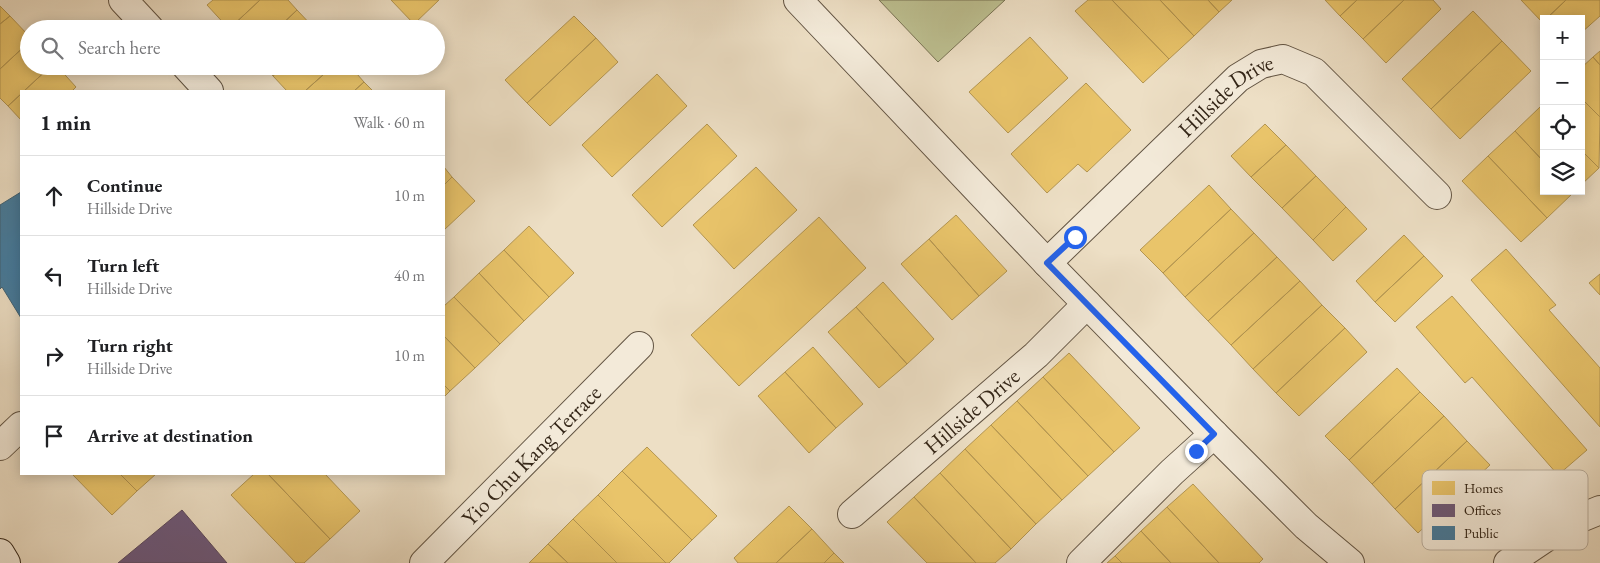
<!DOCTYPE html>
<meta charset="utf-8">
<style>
:root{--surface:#fff;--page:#f2f2f2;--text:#202124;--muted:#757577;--line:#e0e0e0}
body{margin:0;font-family:"EB Garamond",serif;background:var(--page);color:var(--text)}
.controls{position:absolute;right:15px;top:15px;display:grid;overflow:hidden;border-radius:0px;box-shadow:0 2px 12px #0003}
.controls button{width:45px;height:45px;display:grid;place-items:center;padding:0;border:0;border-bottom:1px solid var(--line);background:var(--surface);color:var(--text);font:25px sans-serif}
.stop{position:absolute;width:15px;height:15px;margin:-11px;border:4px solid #2563eb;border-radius:50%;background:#fff}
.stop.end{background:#2563eb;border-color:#fff;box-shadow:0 1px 5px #0008}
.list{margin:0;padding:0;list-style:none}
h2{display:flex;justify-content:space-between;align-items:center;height:65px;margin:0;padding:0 20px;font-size:21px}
h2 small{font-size:16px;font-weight:400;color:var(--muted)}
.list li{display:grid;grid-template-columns:32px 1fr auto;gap:15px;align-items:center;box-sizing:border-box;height:80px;padding:0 20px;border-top:1px solid var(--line)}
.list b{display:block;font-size:19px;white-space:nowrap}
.list p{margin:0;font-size:16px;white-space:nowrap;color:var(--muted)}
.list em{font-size:16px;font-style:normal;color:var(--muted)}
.icon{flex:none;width:28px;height:28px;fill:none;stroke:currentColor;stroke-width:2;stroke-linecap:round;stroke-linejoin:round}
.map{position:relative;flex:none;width:1600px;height:563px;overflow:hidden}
.search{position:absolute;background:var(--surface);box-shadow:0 2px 12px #0003;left:20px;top:20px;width:425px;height:55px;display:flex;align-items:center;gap:12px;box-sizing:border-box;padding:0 18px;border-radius:28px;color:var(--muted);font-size:19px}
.panel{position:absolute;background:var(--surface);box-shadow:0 2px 12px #0003;left:20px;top:90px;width:425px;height:385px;border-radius:0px}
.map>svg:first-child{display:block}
.green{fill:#bdc091;stroke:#787354}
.homes{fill:#e9c46a;stroke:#b39551}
.offices{fill:#6d597a;stroke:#5c4a5d}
.public{fill:#457b9d;stroke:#406275}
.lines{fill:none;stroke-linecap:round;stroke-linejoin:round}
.street-casing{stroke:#625443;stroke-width:30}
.secondary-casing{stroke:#342618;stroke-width:30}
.street{stroke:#f3ead9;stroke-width:28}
.secondary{stroke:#f3ead9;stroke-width:28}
.route{stroke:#2563eb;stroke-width:6}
.labels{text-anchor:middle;stroke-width:5;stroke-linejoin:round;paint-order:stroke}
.street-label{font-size:22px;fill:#342618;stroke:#f3ead9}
.key{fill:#f3ead9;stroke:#baaf9f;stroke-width:1}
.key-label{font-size:14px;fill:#342618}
</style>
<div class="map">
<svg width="1600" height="563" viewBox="0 0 1600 563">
<rect width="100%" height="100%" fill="#eddfc5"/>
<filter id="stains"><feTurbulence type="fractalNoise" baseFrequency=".004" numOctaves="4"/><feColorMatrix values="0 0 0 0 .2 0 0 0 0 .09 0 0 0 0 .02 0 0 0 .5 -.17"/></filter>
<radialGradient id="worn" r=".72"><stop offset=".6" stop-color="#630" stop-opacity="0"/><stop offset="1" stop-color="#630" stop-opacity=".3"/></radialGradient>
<path class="green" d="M879,0H1005L938,62Z"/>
<path class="homes" d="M213,0H260L229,29L207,5Z
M260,0H288L297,10L277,29H229Z
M391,0H439L414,24Z
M1088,0H1112L1169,59L1143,83L1075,11Z
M1112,0H1160L1194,36L1169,59Z
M1160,0H1208L1219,12L1194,36Z
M1208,0H1232L1219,12Z
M1325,0H1357L1340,16Z
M1357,0H1404L1363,39L1340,16Z
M1404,0H1433L1441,9L1386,63L1363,39Z
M1521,0H1566L1546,19H1544L1542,22Z
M1566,0H1600V16L1581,33V19H1546Z
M0,6L10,16L0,24Z
M297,10L315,29H277Z
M1473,11L1502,41L1431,109L1402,79Z
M10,16L29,36V42L0,69V24Z
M574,16L596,38L527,103L505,80Z
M1030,37L1068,78L1008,133L969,92Z
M596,38L618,62L550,126L527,103Z
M1502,41L1531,71L1460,139L1431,109Z
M29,42V66H51L24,91H21V94L8,106L0,98V69Z
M1600,51V65L1593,57Z
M1593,57L1600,65V117L1581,98V68Z
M51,66H57L76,87L72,91H24Z
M264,66H284L273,76Z
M284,66H333L305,91H287L273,76Z
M333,66H350L364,82L354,91H305Z
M657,74L687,106L612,177L582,145Z
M364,82L373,91H354Z
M1086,83L1131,130L1087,172L1078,164L1047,193L1011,154Z
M21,94V120L8,106Z
M1581,98L1600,117L1599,168L1581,150Z
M1540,107L1544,110V162L1515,131Z
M707,124L737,156L662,227L632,195Z
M1265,124L1286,145L1251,177L1231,156Z
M1515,131L1544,162V191H1571L1573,193L1547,218L1488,156Z
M1286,145L1316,176L1282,208L1251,177Z
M1581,150L1599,168L1581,185Z
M1488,156L1547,218L1521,242L1462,181Z
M444,167L452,177L444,185Z
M756,167L797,210L734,269L693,225Z
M1316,176L1346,207L1313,240L1282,208Z
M452,177L475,201L444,230V185Z
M1209,185L1231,209L1163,273L1140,250Z
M1346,207L1367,229L1333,261L1313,240Z
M1231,209L1254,233L1185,297L1163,273Z
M956,215L1007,271L979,296L929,239Z
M819,217L866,268L739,386L691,335Z
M529,226L574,273L549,297L504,250Z
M1254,233L1277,257L1208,321L1185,297Z
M1404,235L1424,256L1375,302L1356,281Z
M929,239L979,296L952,320L901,264Z
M1506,249L1556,305L1549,310L1600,368V427L1471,280Z
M504,250L549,297L524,321L479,273Z
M1424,256L1443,276L1395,322L1375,302Z
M1277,257L1300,281L1231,345L1208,321Z
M479,273L524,321L500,344L454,297Z
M1600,274V295L1589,283Z
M1300,281L1322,305L1253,369L1231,345Z
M883,282L934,339L907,364L856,307Z
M1452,296L1587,450L1558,475L1472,377L1465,383L1416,327Z
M454,297L500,344L475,368L444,336V306Z
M1322,305L1345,328L1276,393L1253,369Z
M856,307L907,364L879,388L828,332Z
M1345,328L1367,352L1299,416L1276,393Z
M444,336L475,368L450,391L444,385Z
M813,347L863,404L836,428L785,372Z
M1069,353L1140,428L1114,452L1043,377Z
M1397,368L1420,392L1349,460L1325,436Z
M785,372L836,428L809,453L758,396Z
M1043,377L1114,452L1088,476L1017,401Z
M444,385L450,391L444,397Z
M1420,392L1444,416L1372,484L1349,460Z
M1017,401L1088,476L1062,500L991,425Z
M1444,416L1467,441L1395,509L1372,484Z
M991,425L1062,500L1036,524L965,449Z
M1467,441L1490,465L1418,533L1395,509Z
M647,447L717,516L692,540L622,471Z
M965,449L1036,524L1011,549L940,473Z
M622,471L692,540L669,563H666L598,495Z
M940,473L1011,549L995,563H976L914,497Z
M72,474H120L137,491L112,515Z
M120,474H156L137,491Z
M254,474H268L330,539L304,563H296L231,495Z
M268,474H325L360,511L330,539Z
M1193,484L1263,559L1259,563H1219L1167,507Z
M598,495L666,563H617L573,519Z
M914,497L976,563H927L887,522Z
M789,506L812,529L776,563H738L734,558Z
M1167,507L1219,563H1171L1141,531Z
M573,519L617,563H568L548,544Z
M812,529L834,553L824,563H776Z
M1141,531L1171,563H1122L1115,556Z
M548,544L568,563H529Z
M834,553L844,563H824Z
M1115,556L1122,563H1107Z"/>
<path class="offices" d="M182,510L227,563H118Z"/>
<path class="public" d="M21,192V318L2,287L0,289V205Z"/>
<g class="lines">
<defs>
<g id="street">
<path d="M123,0L150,29"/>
<path d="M798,0L1047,263L1214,434L1306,526L1350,563"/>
<path d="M186,66L209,91"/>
<path id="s1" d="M1047,263L1238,78L1261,64L1283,59L1314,72L1437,195"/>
<path d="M0,446L21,426"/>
<path id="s2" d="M852,514L1036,355L1087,304"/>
<path id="s3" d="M424,563L639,346"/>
<path d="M1081,563L1172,472L1214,434"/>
<path d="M1508,563L1566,524L1600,510"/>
</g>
<path id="secondary" d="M0,553L6,563"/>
</defs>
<use href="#street" class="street-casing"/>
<use href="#secondary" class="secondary-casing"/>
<use href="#street" class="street"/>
<use href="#secondary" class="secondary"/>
</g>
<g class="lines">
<path class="route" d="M1075,237L1047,263L1214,434L1196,451"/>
</g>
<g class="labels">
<g class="street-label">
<text dy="8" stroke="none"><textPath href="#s1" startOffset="246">Hillside Drive</textPath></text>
<text dy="8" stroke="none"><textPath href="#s2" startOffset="158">Hillside Drive</textPath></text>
<text dy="8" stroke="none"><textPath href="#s3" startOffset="152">Yio Chu Kang Terrace</textPath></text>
</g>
</g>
<rect x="1422" y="470" width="166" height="80" rx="8" class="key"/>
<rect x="1432" y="481" width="23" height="14" fill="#e9c46a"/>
<rect x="1432" y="504" width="23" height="13" fill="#6d597a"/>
<rect x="1432" y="526" width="23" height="14" fill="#457b9d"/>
<g class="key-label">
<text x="1464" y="493">Homes</text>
<text x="1464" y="515">Offices</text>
<text x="1464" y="538">Public</text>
</g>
<rect width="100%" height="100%" filter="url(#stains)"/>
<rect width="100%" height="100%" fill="url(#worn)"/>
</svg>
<div class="controls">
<button>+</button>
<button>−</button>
<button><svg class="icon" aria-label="locate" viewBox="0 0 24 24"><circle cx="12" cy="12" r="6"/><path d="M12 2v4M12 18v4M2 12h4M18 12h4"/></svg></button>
<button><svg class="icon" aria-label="layers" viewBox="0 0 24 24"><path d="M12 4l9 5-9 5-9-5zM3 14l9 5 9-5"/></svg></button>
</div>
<div class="stop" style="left:1075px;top:237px"></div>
<div class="stop end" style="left:1196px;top:451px"></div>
<div class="search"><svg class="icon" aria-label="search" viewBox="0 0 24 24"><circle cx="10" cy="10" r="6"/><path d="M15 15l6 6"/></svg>Search here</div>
<section class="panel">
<h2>1 min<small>Walk · 60 m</small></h2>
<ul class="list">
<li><svg class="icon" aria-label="ahead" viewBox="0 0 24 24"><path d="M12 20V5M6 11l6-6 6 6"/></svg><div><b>Continue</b><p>Hillside Drive</p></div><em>10 m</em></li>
<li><svg class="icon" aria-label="left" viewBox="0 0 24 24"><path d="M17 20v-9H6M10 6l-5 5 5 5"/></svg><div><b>Turn left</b><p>Hillside Drive</p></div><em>40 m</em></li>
<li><svg class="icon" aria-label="right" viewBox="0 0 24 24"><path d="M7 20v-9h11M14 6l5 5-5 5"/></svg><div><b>Turn right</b><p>Hillside Drive</p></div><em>10 m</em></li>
<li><svg class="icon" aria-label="arrive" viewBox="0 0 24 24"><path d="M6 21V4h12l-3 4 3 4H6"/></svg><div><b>Arrive at destination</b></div></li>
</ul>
</section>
</div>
